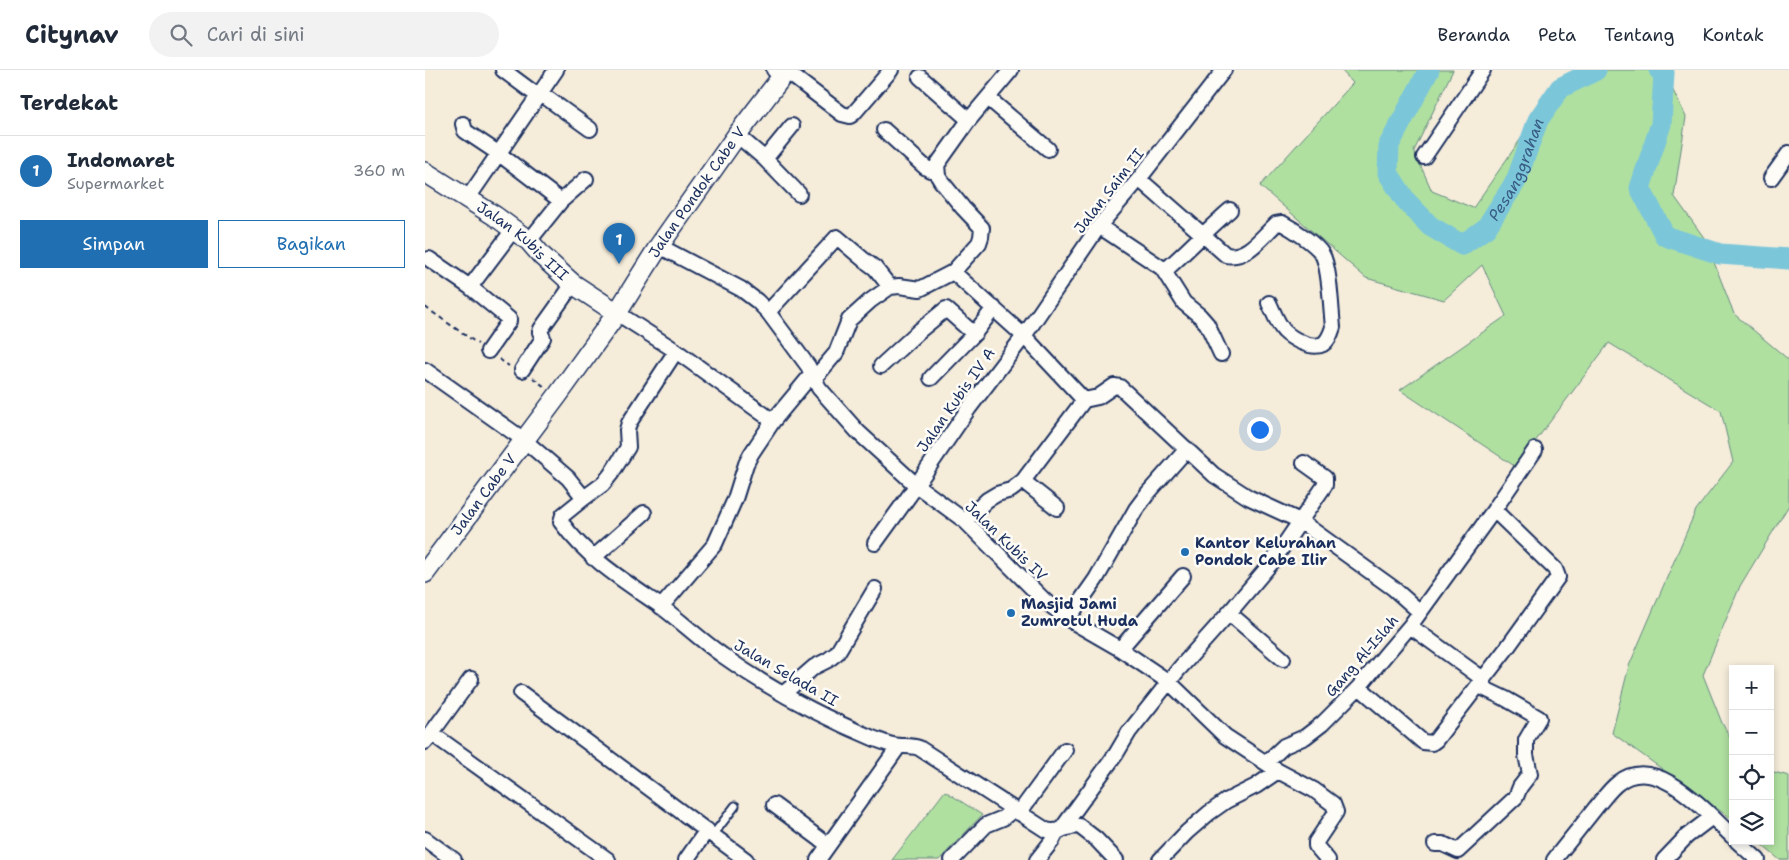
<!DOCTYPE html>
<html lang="id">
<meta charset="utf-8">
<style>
:root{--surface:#fff;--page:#f2f2f3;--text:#1f2937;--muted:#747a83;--line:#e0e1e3;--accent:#1f6fb2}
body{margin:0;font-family:"Shantell Sans",sans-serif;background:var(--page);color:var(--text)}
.controls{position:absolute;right:15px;bottom:15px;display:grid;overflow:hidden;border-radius:0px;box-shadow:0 2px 8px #0003}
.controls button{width:45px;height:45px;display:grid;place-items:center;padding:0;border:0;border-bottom:1px solid var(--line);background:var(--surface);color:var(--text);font:25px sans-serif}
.you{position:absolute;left:834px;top:359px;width:18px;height:18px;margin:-12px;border:4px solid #fff;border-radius:50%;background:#1a73e8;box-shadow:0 0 0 8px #1a73e833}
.badge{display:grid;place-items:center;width:32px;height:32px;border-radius:50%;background:var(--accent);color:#fff;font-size:16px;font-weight:700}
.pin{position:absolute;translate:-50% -41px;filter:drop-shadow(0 1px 2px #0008)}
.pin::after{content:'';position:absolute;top:26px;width:18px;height:15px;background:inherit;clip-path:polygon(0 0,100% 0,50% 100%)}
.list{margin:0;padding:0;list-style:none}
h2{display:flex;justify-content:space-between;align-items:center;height:65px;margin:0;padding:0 20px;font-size:21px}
h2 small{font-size:16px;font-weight:400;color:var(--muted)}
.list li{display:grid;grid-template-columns:32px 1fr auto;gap:15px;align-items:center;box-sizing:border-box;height:70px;padding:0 20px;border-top:1px solid var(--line)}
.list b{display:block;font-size:19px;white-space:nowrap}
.list p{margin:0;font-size:16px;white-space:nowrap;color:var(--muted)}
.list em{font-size:16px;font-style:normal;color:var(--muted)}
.actions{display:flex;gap:10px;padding:15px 20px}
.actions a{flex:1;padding:11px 0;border:1px solid var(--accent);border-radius:0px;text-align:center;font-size:18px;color:var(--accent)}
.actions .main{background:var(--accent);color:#fff}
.icon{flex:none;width:28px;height:28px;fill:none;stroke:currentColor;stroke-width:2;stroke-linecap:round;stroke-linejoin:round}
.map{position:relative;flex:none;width:1364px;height:790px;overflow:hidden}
header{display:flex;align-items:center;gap:30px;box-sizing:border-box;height:70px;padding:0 25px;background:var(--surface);border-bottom:1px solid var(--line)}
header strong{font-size:24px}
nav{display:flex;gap:28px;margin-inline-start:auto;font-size:18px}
.search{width:350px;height:45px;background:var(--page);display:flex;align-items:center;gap:12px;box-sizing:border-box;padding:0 18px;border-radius:28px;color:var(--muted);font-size:19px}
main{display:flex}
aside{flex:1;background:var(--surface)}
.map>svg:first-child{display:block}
.green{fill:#afe0a0;stroke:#65887f}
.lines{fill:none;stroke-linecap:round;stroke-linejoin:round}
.river{stroke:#7bc6da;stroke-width:21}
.lane-casing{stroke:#1b2f5e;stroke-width:11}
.street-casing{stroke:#1b2f5e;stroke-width:18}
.secondary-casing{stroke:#1b2f5e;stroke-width:22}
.path{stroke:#1b2f5e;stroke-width:2;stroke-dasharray:5 4;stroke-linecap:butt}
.lane{stroke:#fdfcf7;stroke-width:7}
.street{stroke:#fdfcf7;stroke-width:14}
.secondary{stroke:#fdfcf7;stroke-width:19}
.poi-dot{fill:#1f6fb2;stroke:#fdfcf7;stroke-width:2}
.labels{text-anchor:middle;stroke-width:5;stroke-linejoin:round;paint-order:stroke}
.street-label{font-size:15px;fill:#1b2f5e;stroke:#fdfcf7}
.poi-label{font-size:15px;font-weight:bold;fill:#1b2f5e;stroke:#fdfcf7;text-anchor:start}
.water-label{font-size:16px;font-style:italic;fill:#385c83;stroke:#fdfcf7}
</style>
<header>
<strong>Citynav</strong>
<div class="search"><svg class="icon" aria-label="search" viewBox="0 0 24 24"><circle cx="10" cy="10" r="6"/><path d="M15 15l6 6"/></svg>Cari di sini</div>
<nav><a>Beranda</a><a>Peta</a><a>Tentang</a><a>Kontak</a></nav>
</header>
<main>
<aside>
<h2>Terdekat<small></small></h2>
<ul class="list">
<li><span class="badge">1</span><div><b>Indomaret</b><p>Supermarket</p></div><em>360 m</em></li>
</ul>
<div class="actions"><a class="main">Simpan</a><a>Bagikan</a></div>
</aside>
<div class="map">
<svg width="1364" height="790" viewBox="0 0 1364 790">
<rect width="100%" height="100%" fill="#f5ecda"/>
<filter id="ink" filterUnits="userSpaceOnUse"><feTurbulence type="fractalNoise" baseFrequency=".02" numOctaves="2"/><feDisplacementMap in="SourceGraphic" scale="10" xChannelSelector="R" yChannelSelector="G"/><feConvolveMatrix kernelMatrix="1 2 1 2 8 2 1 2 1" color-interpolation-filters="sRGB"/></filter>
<g filter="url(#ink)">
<path class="green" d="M916,0H1028L989,81L1007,121L1048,138L1133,15L1171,0H1238L1261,47L1249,126L1280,169L1309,244L1364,290V435L1315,516L1278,605L1297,653L1308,673V750L1187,663L1204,596L1271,440L1308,392L1296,341L1184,273L1091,397L975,320L1081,246L1057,195L1019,230L941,208L835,116L928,13Z
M1345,701L1364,706V790H1355L1332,771H1345Z
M520,721L557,745L514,790H467Z"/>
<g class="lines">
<g class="river">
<path id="s1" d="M1004,0L964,75L963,103L981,131L1005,156L1037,175L1061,158L1091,111L1113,50L1135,18L1171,0"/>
<path d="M1234,0L1239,3L1236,54L1215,118L1240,166L1295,184L1364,189"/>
</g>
<defs>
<path id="lane" d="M288,765L310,736"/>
<path id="street" d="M78,0L113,26
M349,0L351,2L361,1L417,44L425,46L429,43L466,0
M586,0L544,50L512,95L513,106L516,111L538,138L557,158L556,167L554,173L528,202L599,266L659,330
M495,7L544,50
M115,23L165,59
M563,28L623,79
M38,54L40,61L73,83L136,131
M459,60L500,97L505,100H512
M312,65L340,89L374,124
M999,87L1058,0
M340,89L367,56
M1346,108L1364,83
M714,109L801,185C822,189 836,168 851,154L857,153C868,159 891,174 897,184C905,197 906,240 908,257C906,263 904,270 898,274C887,280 867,269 859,261C852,253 849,243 844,233
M43,128L131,0
M674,156L737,198L759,233L775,246L782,254L796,284
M104,171L136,131L161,109
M234,176L316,219L332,231L343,242L383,296L394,318L433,362L491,415L540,451L620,531L643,549L695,579L744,612L800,666L853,701L889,720L908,734L911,742L891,772V776L903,790
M4,189L45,217L88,160
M737,198H743L745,196C765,178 784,158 805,140
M45,217L84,249V251L63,281
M343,242L412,167L439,190L450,198L465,217L474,216L495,219L528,202
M251,281L348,351
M456,296L494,261L521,239L549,264
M0,300L99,370L143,408L159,428L138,445L136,452C162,488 199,511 234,535C256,551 275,570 297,585C344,619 397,647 450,669C456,671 462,674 468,675C477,677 486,675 494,678L621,760C633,764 642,756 654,756L671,769L691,790
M97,300L118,268L115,262L116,259L148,214
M506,308L549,264L569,238
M389,309L411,283L424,250L445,231L465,217
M659,330L673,327L689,316L695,317L789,405L823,427L875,451L968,518L995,542
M598,411L632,438
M159,428L178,414L186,404L203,377L202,360L204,353L251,281L192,243
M540,451L562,430L572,424L586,420L598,411L659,330
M450,473L484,426L544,338L599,266L674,156L714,109L799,0
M168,488L219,443
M236,537L290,474L310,429L321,394L326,384L348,351L387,304
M804,543L858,589
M643,549L671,509L711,439L723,423L762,379
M985,556L1058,609
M695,579L758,506
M934,617L998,672L1007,673L1011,670L1082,578L1133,507L1130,499L1069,440
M96,623L321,790
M358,624L389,597L403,590L412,583L450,519
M6,663L183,790
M0,672L46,609
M841,693L859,676L880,667L897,654L934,617L962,583L985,556L1069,440L1110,380
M349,735L403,775
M594,743L640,680
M635,761L691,684L704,662L754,599L804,543L848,491L900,415V408L879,393
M0,769L29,790
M1312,771L1333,790
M1010,774H1018L1033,781L1091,727L1095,717L1105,704L1101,685V670L1114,648L1081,629L1058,618V609
M261,790L282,760
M393,790L474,676
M527,790L561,755L578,748L589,739
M612,790L627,771L632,761
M735,790L762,762L784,743L801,731L831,716L853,701
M1129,790C1143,772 1158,754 1172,736C1179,728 1185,719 1193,713C1231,682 1282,743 1308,767
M1239,790L1262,766L1287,747"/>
<g id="secondary">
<path id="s2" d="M0,102L70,146L104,171L117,186L148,214L192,243"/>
<path id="s3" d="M0,503L133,325L192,243L234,176L312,65L362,0"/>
</g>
</defs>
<use href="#lane" class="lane-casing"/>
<use href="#street" class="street-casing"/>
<use href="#secondary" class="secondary-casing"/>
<path class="path" d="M0,237L53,274
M74,289L84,296
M108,308L120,317"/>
<use href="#lane" class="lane"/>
<use href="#street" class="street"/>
<use href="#secondary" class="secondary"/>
</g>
</g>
<g class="poi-dot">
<circle cx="760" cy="482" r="5"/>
<circle cx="586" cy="543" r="5"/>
</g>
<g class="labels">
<g class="street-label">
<text transform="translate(684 121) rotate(-52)" y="5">Jalan Saim II</text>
<text dy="5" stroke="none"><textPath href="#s3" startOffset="468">Jalan Pondok Cabe V</textPath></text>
<text dy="5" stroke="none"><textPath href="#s2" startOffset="120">Jalan Kubis III</textPath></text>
<text transform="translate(531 330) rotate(-55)" y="5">Jalan Kubis IV A</text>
<text dy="5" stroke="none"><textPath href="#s3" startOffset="98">Jalan Cabe V</textPath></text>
<text transform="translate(581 471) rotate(44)" y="5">Jalan Kubis IV</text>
<text transform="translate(937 586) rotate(-49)" y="5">Gang Al-Islah</text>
<text transform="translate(361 603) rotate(30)" y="5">Jalan Selada II</text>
</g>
<g class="poi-label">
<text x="770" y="478">Kantor Kelurahan<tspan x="770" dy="17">Pondok Cabe Ilir</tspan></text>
<text x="596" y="539">Masjid Jami<tspan x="596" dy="17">Zumrotul Huda</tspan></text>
</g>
<g class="water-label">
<text dy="6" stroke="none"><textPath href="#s1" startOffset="314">Pesanggrahan</textPath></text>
</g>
</g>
</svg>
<div class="controls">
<button>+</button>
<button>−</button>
<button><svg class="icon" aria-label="locate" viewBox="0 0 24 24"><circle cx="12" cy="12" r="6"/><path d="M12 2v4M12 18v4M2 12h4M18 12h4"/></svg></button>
<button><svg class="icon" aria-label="layers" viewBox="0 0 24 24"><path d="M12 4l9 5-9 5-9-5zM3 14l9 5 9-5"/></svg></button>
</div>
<div class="you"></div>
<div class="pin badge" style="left:194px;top:194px">1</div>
</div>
</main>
